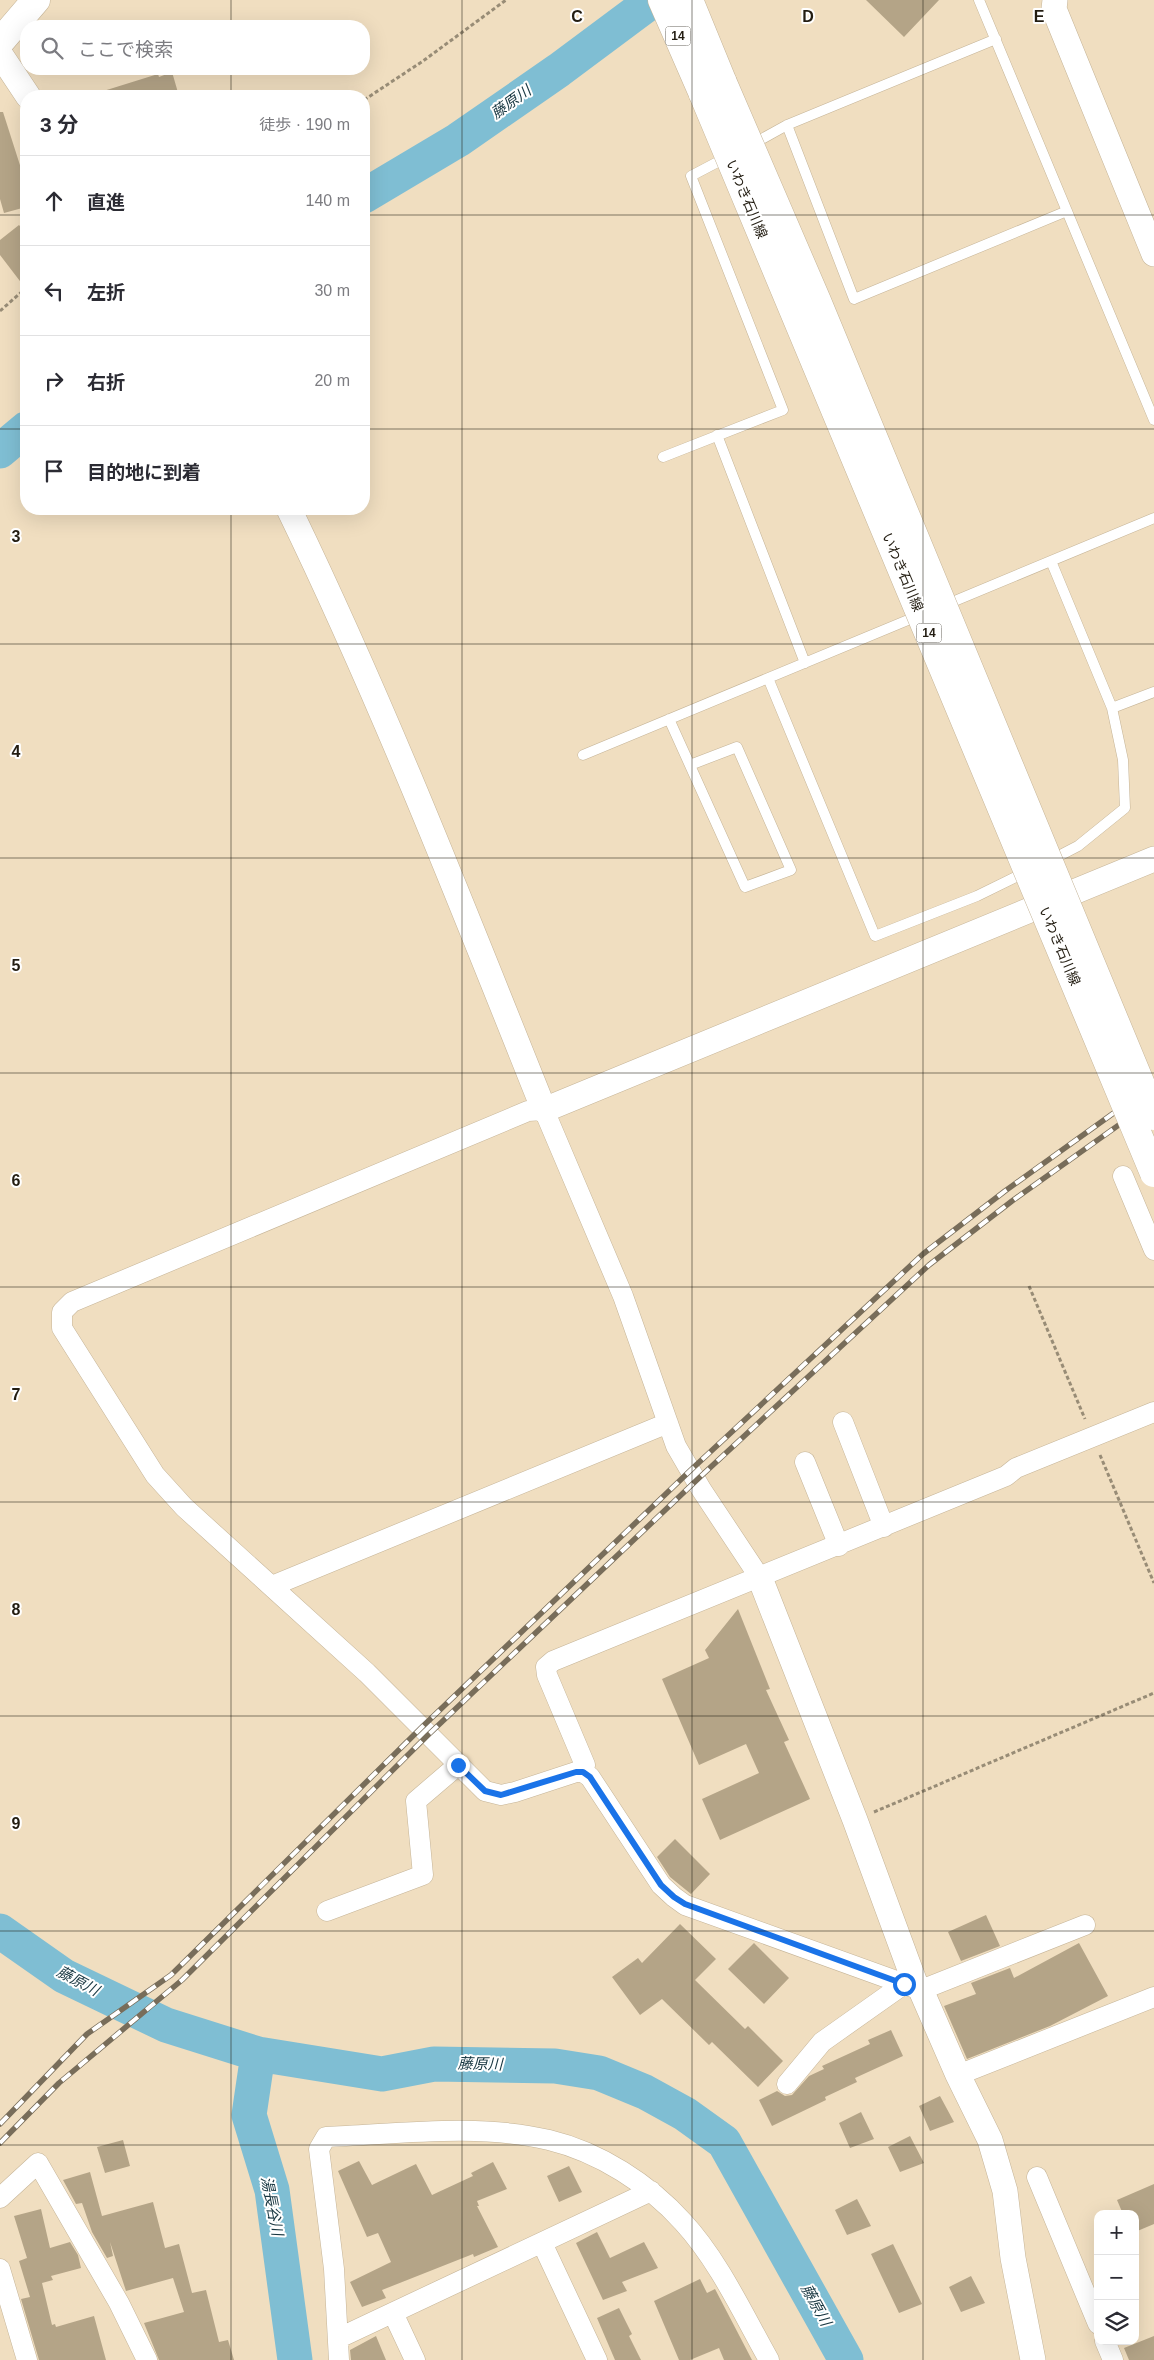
<!DOCTYPE html>
<html lang="ja">
<meta charset="utf-8">
<style>
:root{--surface:#fff;--page:#f2f2f3;--text:#2b2b33;--muted:#7c7c81;--line:#e1e1e2}
body{margin:0;font-family:Helvetica,"Noto Sans JP",sans-serif;background:var(--page);color:var(--text)}
.controls{position:absolute;right:15px;bottom:15px;display:grid;overflow:hidden;border-radius:10px;box-shadow:0 5px 20px #0002}
.controls button{width:45px;height:45px;display:grid;place-items:center;padding:0;border:0;border-bottom:1px solid var(--line);background:var(--surface);color:var(--text);font:25px sans-serif}
.stop{position:absolute;width:15px;height:15px;margin:-11px;border:4px solid #1a73e8;border-radius:50%;background:#fff}
.stop.end{background:#1a73e8;border-color:#fff;box-shadow:0 1px 5px #0008}
.list{margin:0;padding:0;list-style:none}
h2{display:flex;justify-content:space-between;align-items:center;height:65px;margin:0;padding:0 20px;font-size:21px}
h2 small{font-size:16px;font-weight:400;color:var(--muted)}
.list li{display:grid;grid-template-columns:32px 1fr auto;gap:15px;align-items:center;box-sizing:border-box;height:90px;padding:0 20px;border-top:1px solid var(--line)}
.list b{display:block;font-size:19px;white-space:nowrap}
.list em{font-size:16px;font-style:normal;color:var(--muted)}
.icon{flex:none;width:28px;height:28px;fill:none;stroke:currentColor;stroke-width:2;stroke-linecap:round;stroke-linejoin:round}
.map{position:relative;flex:none;width:1154px;height:2360px;overflow:hidden}
.search{position:absolute;background:var(--surface);box-shadow:0 5px 20px #0002;left:20px;top:20px;width:350px;height:55px;display:flex;align-items:center;gap:12px;box-sizing:border-box;padding:0 18px;border-radius:20px;color:var(--muted);font-size:19px}
.panel{position:absolute;background:var(--surface);box-shadow:0 5px 20px #0002;left:20px;top:90px;width:350px;height:425px;border-radius:20px}
.map>svg:first-child{display:block}
.lines{fill:none;stroke-linecap:round;stroke-linejoin:round}
.river{stroke:#7fbed3;stroke-width:35}
.building{fill:#b4a487}
.service-casing{stroke:#c5b497;stroke-width:11}
.minor-casing{stroke:#c5b497;stroke-width:21}
.tertiary-casing{stroke:#c5b497;stroke-width:26}
.primary-casing{stroke:#c5b497;stroke-width:29}
.path{stroke:#988c76;stroke-width:3;stroke-dasharray:4 2.5;stroke-linecap:butt}
.service{stroke:#fff;stroke-width:10}
.minor{stroke:#fff;stroke-width:20}
.tertiary{stroke:#fff;stroke-width:25}
.primary{stroke:#fff;stroke-width:28}
.rail-casing{stroke:#786d5a;stroke-width:5.5}
.rail{stroke:#fff;stroke-width:4;stroke-dasharray:11;stroke-linecap:butt}
.primary-bridge-casing{stroke:#c5b497;stroke-width:29;stroke-linecap:butt}
.primary-bridge{stroke:#fff;stroke-width:28}
.route{stroke:#1a73e8;stroke-width:6}
.grid{fill:none;stroke:#231d12;stroke-width:1;stroke-opacity:0.55}
.labels{text-anchor:middle;stroke-width:4;stroke-linejoin:round;paint-order:stroke}
.shield{fill:#fff;stroke:#656159;stroke-width:1}
.shield-label{font-size:12px;font-weight:bold;fill:#231d12}
.street-label{font-size:14px;fill:#231d12;stroke:#fff}
.water-label{font-size:15px;font-style:italic;fill:#173640;stroke:#fff}
.grid-label{font-size:16px;text-anchor:middle;font-weight:bold;fill:#231d12;stroke:#fff;stroke-width:4;stroke-linejoin:round;paint-order:stroke}
</style>
<div class="map">
<svg width="1154" height="2360" viewBox="0 0 1154 2360">
<rect width="100%" height="100%" fill="#f0dec0"/>
<g class="lines">
<path class="river" d="M364,196L458,140L559,70L653,0
M0,451L26,429
M0,1931L64,1976L166,2025L258,2054L382,2074L434,2064L555,2066L599,2073L645,2092L685,2114L724,2142L846,2360
M258,2054L249,2115L272,2190L295,2360"/>
</g>
<path class="building" d="M866,0H939L904,37Z
M172,72L179,96H98L97,93L158,74L159,77Z
M0,112H3L26,184V207L4,213L0,199Z
M19,225L26,233V289L0,255V240Z
M738,1609L770,1689L766,1690L789,1740L784,1742L810,1799L720,1840L702,1799L759,1773L746,1744L699,1765L662,1679L709,1658L705,1650Z
M675,1839L710,1874L691,1894L670,1877L657,1857Z
M986,1915L1000,1946L961,1961L948,1932Z
M680,1924L716,1959L695,1980L745,2029L748,2026L783,2061L758,2087L712,2042L709,2045L662,1999L640,2015L612,1977L638,1958L642,1963Z
M754,1943L789,1978L764,2004L728,1969Z
M1079,1943L1108,1996L1050,2026L967,2059L944,2006L976,1994L971,1983L1010,1968L1014,1978Z
M891,2030L903,2056L855,2078L857,2082L825,2097L826,2100L772,2126L759,2100L777,2091L785,2096L792,2095L809,2076L824,2069L822,2066L870,2044L868,2040Z
M940,2096L954,2122L930,2131L919,2106Z
M861,2112L874,2139L850,2148L839,2123Z
M910,2136L924,2163L900,2172L888,2147Z
M123,2140L130,2166L105,2173L97,2147Z
M359,2161L372,2185L416,2164L432,2195L473,2176L471,2173L493,2162L507,2189L477,2201L479,2206H477L498,2247L474,2257L473,2254L382,2290L386,2298L362,2307L350,2282L391,2262L378,2233L367,2237L338,2171Z
M569,2166L582,2192L559,2202L547,2176Z
M90,2172L102,2216L153,2202L165,2248L179,2244L192,2293L206,2290L219,2342L228,2340L234,2360H159L144,2323L184,2312L173,2278L126,2291L110,2242L113,2256L107,2258L92,2232L82,2203L76,2204L63,2180Z
M1154,2184V2224L1135,2232V2214H1123L1117,2200Z
M857,2199L871,2226L847,2235L835,2210Z
M41,2209L50,2248L70,2242L78,2255L81,2268L51,2276L53,2280L42,2283L52,2325L55,2324L56,2327L94,2316L106,2360H39L21,2299L30,2297L19,2261L27,2258L14,2216Z
M597,2232L610,2258L644,2242L658,2268L622,2282L627,2291L603,2300L576,2243Z
M893,2244L922,2304L899,2313L871,2254Z
M971,2276L985,2303L961,2312L949,2287Z
M700,2279L707,2293L715,2289L752,2360H724L719,2348L690,2360H679L654,2301Z
M619,2308L632,2334L629,2336L641,2360H615L597,2318Z
M376,2336L386,2360H351L350,2350Z
M1154,2336V2360H1129L1124,2348Z"/>
<g class="lines">
<defs>
<path id="service" d="M979,0L1154,420
M787,125L854,299L1067,211
M751,145L787,125L996,39
M717,435L805,663
M663,457L783,410L691,176L729,156
M945,605L1154,518
M768,678L875,936L977,896L1026,872
M1112,708L1154,692
M669,719L745,887L791,870L737,747L690,765
M583,755L920,615
M1051,860L1078,846L1125,808L1123,760L1112,708L1051,561"/>
<path id="minor" d="M1123,1176L1154,1250
M843,1422L884,1527
M805,1462L839,1546
M760,1578L701,1489L676,1446L623,1296L544,1110L528,1111L72,1302L62,1312V1328L155,1475L184,1507L367,1673L485,1791L501,1795L515,1792L576,1772H583L590,1777L661,1885L674,1897L685,1905L921,1990L1085,1925
M272,1586L668,1423
M583,1772L585,1765L547,1675L546,1667L553,1661L1006,1476L1016,1468L1154,1412
M327,1911L423,1875L416,1801L458,1765
M958,2075L1154,1997
M787,2084L822,2042L904,1984
M1037,2177L1098,2324
M0,2198L38,2163L119,2303L147,2360
M542,2243L597,2360
M0,2269L27,2360
M393,2313L415,2360
M339,2338L651,2191
M1105,2341L1113,2360
M339,2360L334,2269L319,2149L326,2137C399,2134 477,2123 549,2140C599,2152 649,2184 683,2222C719,2261 743,2314 769,2360"/>
<path id="tertiary" d="M1055,0L1054,9L1154,254
M0,54L28,96
M289,509C384,705 463,908 544,1110L1154,859
M760,1578L855,1820L915,1983L921,1990L958,2075L990,2140L1005,2191L1013,2258L1033,2360"/>
<path id="primary" d="M662,0L703,94
M689,0L723,83
M0,42L36,0"/>
</defs>
<use href="#service" class="service-casing"/>
<use href="#minor" class="minor-casing"/>
<use href="#tertiary" class="tertiary-casing"/>
<use href="#primary" class="primary-casing"/>
<path class="path" d="M364,100L423,61L506,0
M0,311L26,288
M1029,1286L1085,1419
M1100,1455L1154,1583
M874,1812L1154,1693"/>
<use href="#service" class="service"/>
<use href="#minor" class="minor"/>
<use href="#tertiary" class="tertiary"/>
<use href="#primary" class="primary"/>
<defs>
<path id="rail" d="M0,2124L87,2034L171,1975L421,1728L694,1467L923,1254L1005,1191L1154,1084
M0,2143L59,2083L182,1980L428,1735L700,1477L929,1265L1012,1201L1154,1100"/>
</defs>
<use href="#rail" class="rail-casing"/>
<use href="#rail" class="rail"/>
<defs>
<path id="primary-bridge" d="M723,83L817,301L1154,1116
M703,94L1154,1173"/>
</defs>
<use href="#primary-bridge" class="primary-bridge-casing"/>
<use href="#primary-bridge" class="primary-bridge"/>
</g>
<g class="lines">
<path class="route" d="M458,1765L485,1791L501,1795L576,1772H583L590,1777L661,1885L674,1897L685,1904L904,1984"/>
</g>
<path class="grid" d="M231,0V26M462,0V2360M692,0V2360M923,0V2360M231,69V96M0,215H26M364,215H1154M0,429H26M364,429H1154M231,509V2360M0,644H1154M0,858H1154M0,1073H1154M0,1287H1154M0,1502H1154M0,1716H1154M0,1931H1154M0,2145H1154"/>
<g class="labels">
<g class="shield">
<rect x="665.5" y="26.5" width="25" height="19" rx="4"/>
<rect x="916.5" y="623.5" width="25" height="19" rx="4"/>
</g>
<g class="shield-label">
<text x="678" y="40">14</text>
<text x="929" y="637">14</text>
</g>
<g class="street-label">
<text transform="translate(747 199) rotate(67)" y="5">いわき石川線</text>
<text transform="translate(903 572) rotate(67)" y="5">いわき石川線</text>
<text transform="translate(1060 946) rotate(67)" y="5">いわき石川線</text>
</g>
<g class="water-label">
<text transform="translate(511 102) rotate(-36)" y="5">藤原川</text>
<text transform="translate(78 1981) rotate(28)" y="5">藤原川</text>
<text transform="translate(480 2064) rotate(1)" y="5">藤原川</text>
<text transform="translate(272 2206) rotate(79)" y="5">湯長谷川</text>
<text transform="translate(816 2305) rotate(61)" y="5">藤原川</text>
</g>
</g>
<g class="grid-label">
<text x="577" y="22">C</text>
<text x="808" y="22">D</text>
<text x="1039" y="22">E</text>
<text x="16" y="542">3</text>
<text x="16" y="757">4</text>
<text x="16" y="971">5</text>
<text x="16" y="1186">6</text>
<text x="16" y="1400">7</text>
<text x="16" y="1615">8</text>
<text x="16" y="1829">9</text>
</g>
</svg>
<div class="controls">
<button>+</button>
<button>−</button>
<button><svg class="icon" aria-label="layers" viewBox="0 0 24 24"><path d="M12 4l9 5-9 5-9-5zM3 14l9 5 9-5"/></svg></button>
</div>
<div class="stop" style="left:904px;top:1984px"></div>
<div class="stop end" style="left:458px;top:1765px"></div>
<div class="search"><svg class="icon" aria-label="search" viewBox="0 0 24 24"><circle cx="10" cy="10" r="6"/><path d="M15 15l6 6"/></svg>ここで検索</div>
<section class="panel">
<h2>3 分<small>徒歩 · 190 m</small></h2>
<ul class="list">
<li><svg class="icon" aria-label="ahead" viewBox="0 0 24 24"><path d="M12 20V5M6 11l6-6 6 6"/></svg><div><b>直進</b></div><em>140 m</em></li>
<li><svg class="icon" aria-label="left" viewBox="0 0 24 24"><path d="M17 20v-9H6M10 6l-5 5 5 5"/></svg><div><b>左折</b></div><em>30 m</em></li>
<li><svg class="icon" aria-label="right" viewBox="0 0 24 24"><path d="M7 20v-9h11M14 6l5 5-5 5"/></svg><div><b>右折</b></div><em>20 m</em></li>
<li><svg class="icon" aria-label="arrive" viewBox="0 0 24 24"><path d="M6 21V4h12l-3 4 3 4H6"/></svg><div><b>目的地に到着</b></div></li>
</ul>
</section>
</div>
